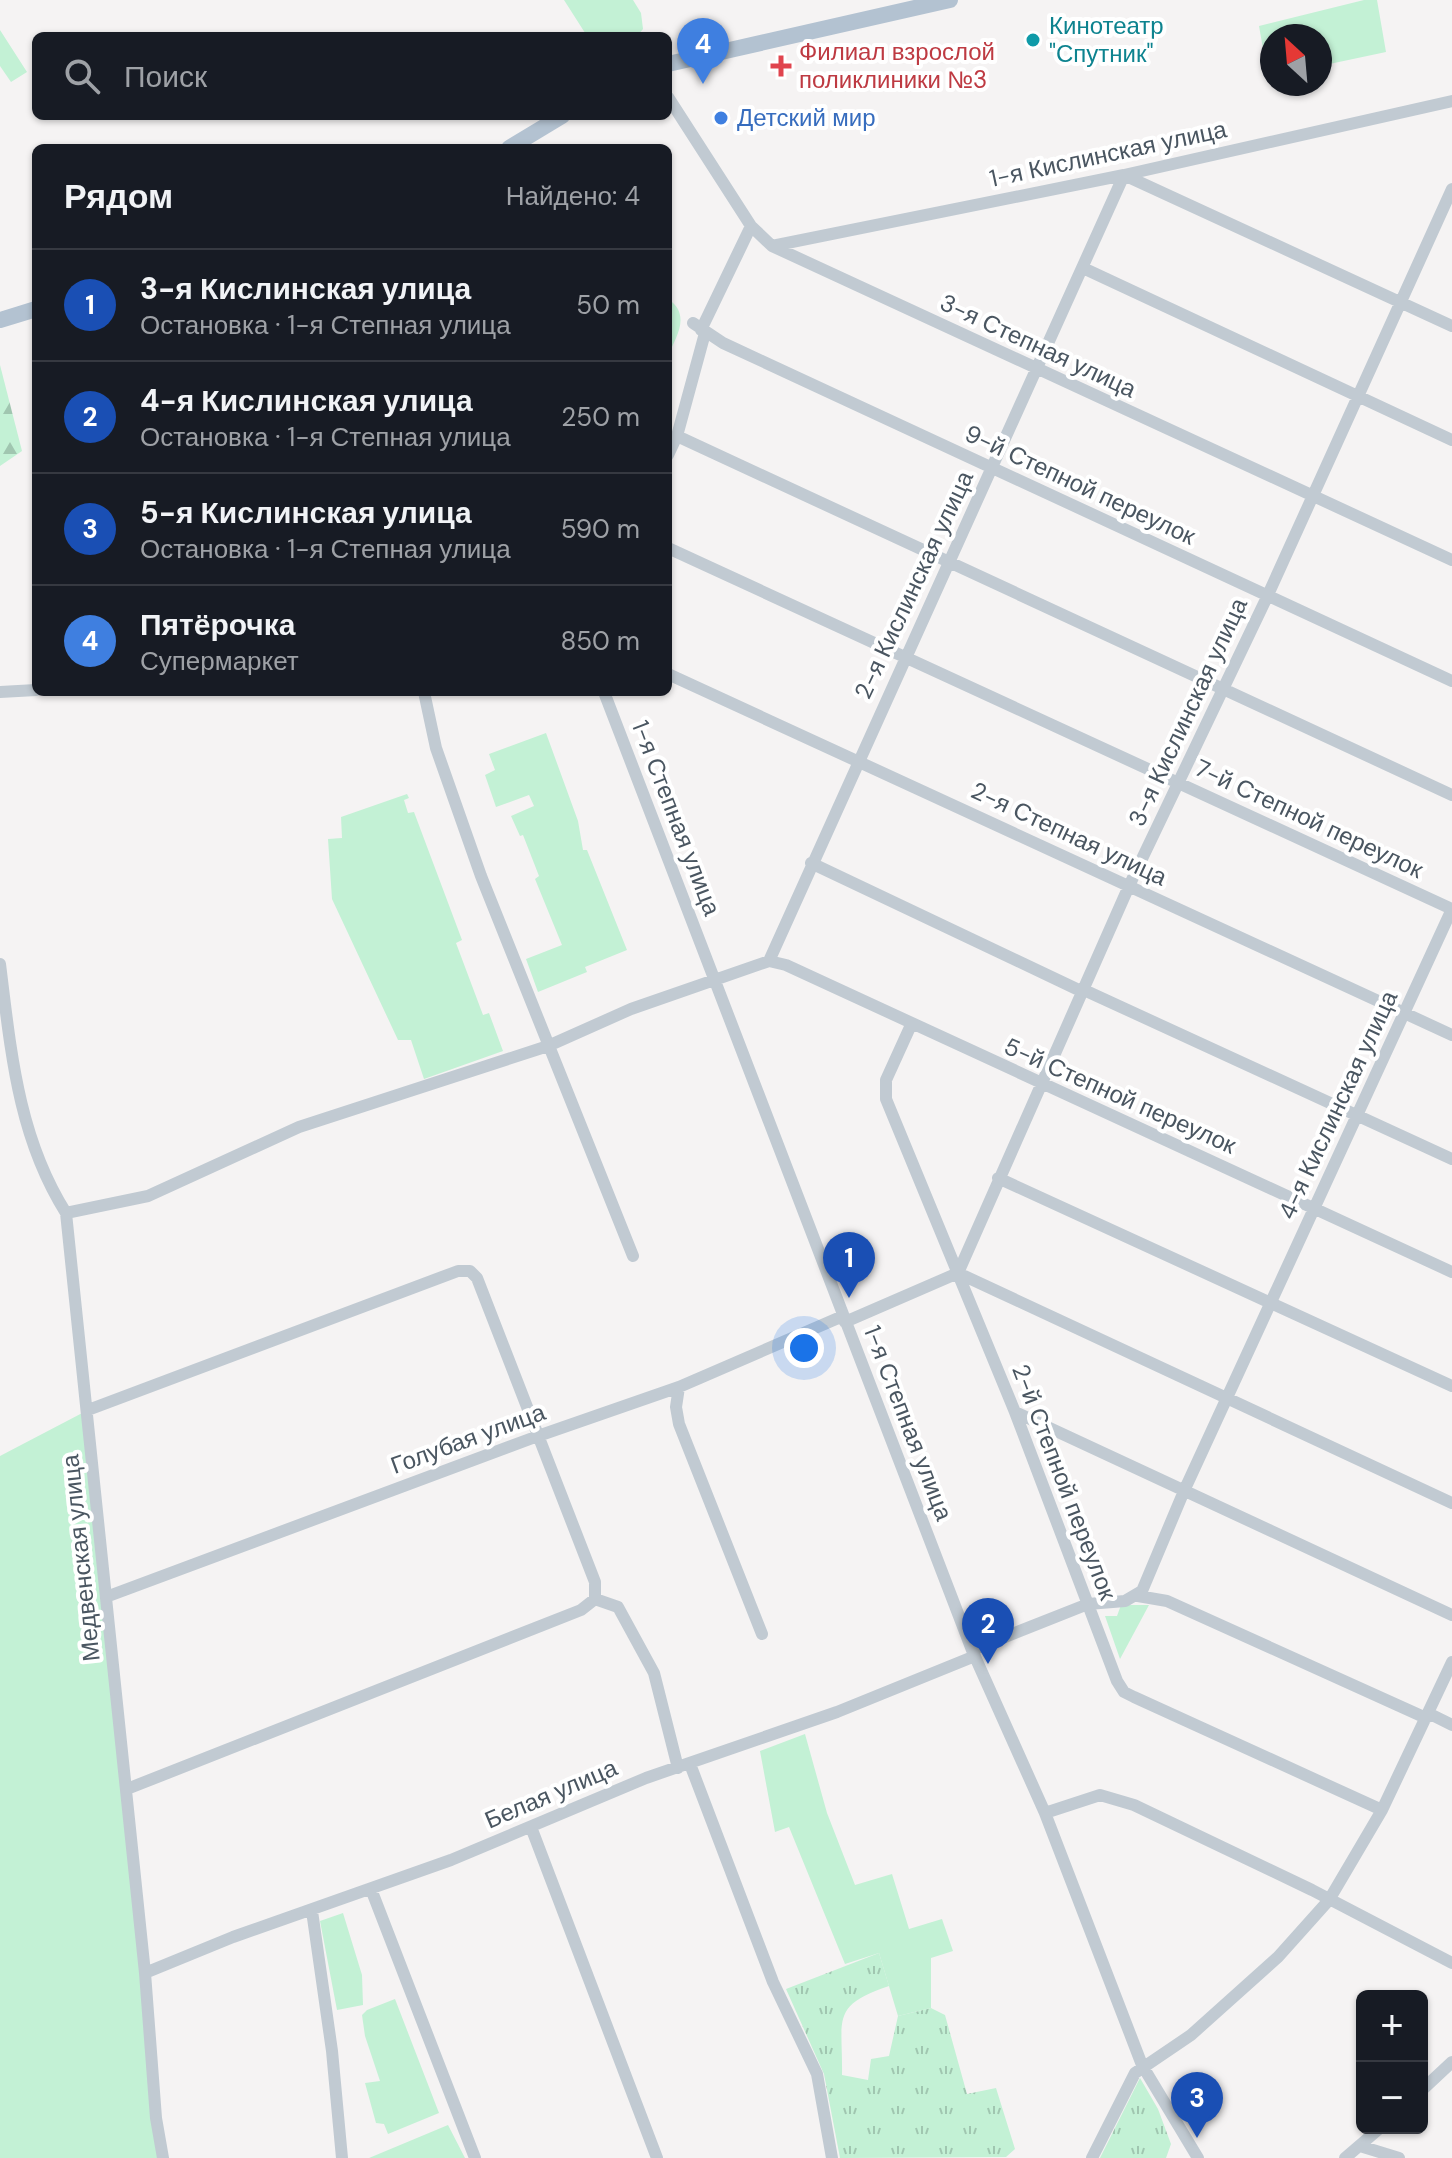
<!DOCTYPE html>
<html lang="ru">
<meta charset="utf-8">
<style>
:root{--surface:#171b24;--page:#242831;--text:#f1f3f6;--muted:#9ea1a6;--line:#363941;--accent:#0b8043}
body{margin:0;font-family:"DM Sans",sans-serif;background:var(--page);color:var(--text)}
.controls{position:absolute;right:24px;bottom:24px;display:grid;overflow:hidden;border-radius:12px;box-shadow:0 2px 6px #0004}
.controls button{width:72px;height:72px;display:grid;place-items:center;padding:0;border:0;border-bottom:2px solid var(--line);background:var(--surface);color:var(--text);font:40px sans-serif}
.compass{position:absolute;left:1260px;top:24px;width:72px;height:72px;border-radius:50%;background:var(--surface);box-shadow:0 2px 6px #0004;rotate:334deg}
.you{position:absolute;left:804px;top:1348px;width:28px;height:28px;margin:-20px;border:6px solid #fff;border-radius:50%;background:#1a73e8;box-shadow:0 0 0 12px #1a73e833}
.badge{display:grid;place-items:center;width:52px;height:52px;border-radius:50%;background:var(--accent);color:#fff;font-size:26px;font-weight:700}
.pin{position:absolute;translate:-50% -66px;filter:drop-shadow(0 2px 4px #0008)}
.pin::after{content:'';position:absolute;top:42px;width:28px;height:24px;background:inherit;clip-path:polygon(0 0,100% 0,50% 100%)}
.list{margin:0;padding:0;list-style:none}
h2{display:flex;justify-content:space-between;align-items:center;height:104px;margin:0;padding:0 32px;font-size:34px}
h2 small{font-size:26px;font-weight:400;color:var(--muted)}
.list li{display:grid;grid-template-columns:52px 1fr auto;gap:24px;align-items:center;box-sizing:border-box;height:112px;padding:0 32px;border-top:2px solid var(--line)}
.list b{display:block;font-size:30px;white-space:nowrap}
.list p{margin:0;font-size:26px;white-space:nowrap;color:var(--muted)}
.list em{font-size:26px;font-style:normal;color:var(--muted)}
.icon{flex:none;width:44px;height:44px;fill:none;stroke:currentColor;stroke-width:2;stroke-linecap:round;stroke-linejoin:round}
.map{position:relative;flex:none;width:1452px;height:2158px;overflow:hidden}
.search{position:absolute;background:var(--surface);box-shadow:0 2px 6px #0004;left:32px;top:32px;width:640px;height:88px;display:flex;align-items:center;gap:20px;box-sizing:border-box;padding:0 28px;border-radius:12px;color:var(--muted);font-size:30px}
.panel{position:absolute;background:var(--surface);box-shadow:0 2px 6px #0004;left:32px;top:144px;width:640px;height:552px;border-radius:12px}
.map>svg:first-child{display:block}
.grass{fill:url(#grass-tufts)}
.forest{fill:url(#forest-firs)}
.green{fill:#c3f1d5}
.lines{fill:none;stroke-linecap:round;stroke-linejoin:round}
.minor{stroke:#c1cad2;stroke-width:12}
.major{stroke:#b3c2d1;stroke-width:16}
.culture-dot{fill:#0f9aa8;stroke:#fff;stroke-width:3}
.health-dot{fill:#e0444e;stroke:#fff;stroke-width:3}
.shop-dot{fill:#3f7fe0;stroke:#fff;stroke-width:3}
.labels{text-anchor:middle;stroke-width:8;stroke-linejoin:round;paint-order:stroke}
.culture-label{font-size:24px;fill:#0d838f;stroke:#fff;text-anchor:start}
.health-label{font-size:24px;fill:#be3a42;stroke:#fff;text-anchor:start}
.shop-label{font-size:24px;fill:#366cbe;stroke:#fff;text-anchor:start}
.street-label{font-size:24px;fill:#4a5661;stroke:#fff}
</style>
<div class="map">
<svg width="1452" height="2158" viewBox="0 0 1452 2158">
<defs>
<pattern id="grass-tufts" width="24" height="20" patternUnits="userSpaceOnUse" patternTransform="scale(2)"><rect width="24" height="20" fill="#c3f1d5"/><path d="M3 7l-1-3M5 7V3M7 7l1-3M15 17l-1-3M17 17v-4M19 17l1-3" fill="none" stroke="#a0c6b0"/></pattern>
<pattern id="forest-firs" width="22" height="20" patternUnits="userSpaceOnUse" patternTransform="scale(2)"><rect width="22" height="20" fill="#c3f1d5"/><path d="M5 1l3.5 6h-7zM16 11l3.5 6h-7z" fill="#a0c6b0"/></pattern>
</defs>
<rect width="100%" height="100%" fill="#f5f3f3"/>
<path class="grass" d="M879,1953L889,1986C830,2006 843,2019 842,2075L868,2080L871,2059L889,2056L898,2016L931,2008L945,2015L967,2094L996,2088L1015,2149L1006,2157L840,2158L824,2074L786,1989Z
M1140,2078L1158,2109L1171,2144L1166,2158H1100Z"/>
<path class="forest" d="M0,365L22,451L0,466Z"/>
<path class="green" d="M564,0H633L641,13L643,29L637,36H587Z
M1364,0H1377L1386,52L1320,66V36H1272V76L1268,77L1259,26Z
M0,30L27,72L11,82L0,66Z
M668,299C691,314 677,336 668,355Z
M546,733L578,821L583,850H587L627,950L585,967L587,972L538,992L526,959L562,945L535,879L539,876L523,835L520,836L511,816L534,806L529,795L496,807L485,775L495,770L489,754Z
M407,794L409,798L404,800L408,813L414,812L462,940L456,943L483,1015L489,1013L503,1051L424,1079L411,1040H398L332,899L328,839L342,838L341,817Z
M88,1410L162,2158H0V1456Z
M1121,1605H1149L1120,1659L1105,1616H1117Z
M805,1734L827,1813L855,1885L892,1874L909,1929L942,1919L953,1951L931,1958V2008L898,2016L879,1953L845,1964L789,1827L775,1832L760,1751Z
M343,1913L362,1975L363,2005L337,2010L320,1921Z
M395,1999L439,2113L388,2134L384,2124L376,2123L365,2083L380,2081L365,2036L362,2015L367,2010Z
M448,2125L465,2158H369Z"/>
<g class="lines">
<path class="minor" d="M668,97L751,226L772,246L1452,560
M772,246L1124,175L1452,101
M1083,268L1452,440
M693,323L723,343L1452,681
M701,330L751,226
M677,436L1452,795
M668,455L677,436L705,333
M668,548L1452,909L1184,1491L1142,1591L1125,1601L1088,1604L972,1650
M668,674L1452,1035
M0,692L36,690
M424,692L436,748L481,876L633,1256
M604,692L972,1650L1045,1813L1142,2065L1198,2158
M811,863L1083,992
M769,961L786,965L1452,1272
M0,964C11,1052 18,1137 66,1213L145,1973L156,2118L163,2158
M1084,990L1452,1159
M911,1025L886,1080V1099L1015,1412L1117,1681L1124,1692L1134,1697L1382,1810
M998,1178L1452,1386
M66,1213L148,1196L299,1127L548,1046L631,1009L769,961L1124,175L1452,326
M958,1273L1452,1503
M845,1322L958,1273L1129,886L1267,597L1452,189
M679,1387L676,1407L679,1424L762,1634
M88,1410L458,1271H470L477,1278L595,1582V1599L618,1607L654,1673L678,1768
M1015,1412L1452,1615
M1138,1596L1167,1601L1426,1718
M106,1597L538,1436L679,1387L843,1316
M1428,1713L1452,1725
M690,1764L773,1982L817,2074L832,2158
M127,1789L581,1610L595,1599
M1045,1813L1100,1795L1134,1805L1312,1890L1452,1963
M531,1827L657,2158
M371,1889L475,2158
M312,1911L332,2051L342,2158
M145,1973L233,1937L451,1860L646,1778L837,1712L975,1656
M1422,2090L1452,2062
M1360,2146L1399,2158
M1092,2158L1135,2073L1191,2035L1278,1957L1329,1900L1382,1810L1452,1662
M1345,2158L1380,2128"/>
<path class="major" d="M668,64L950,0
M509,148L562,116
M0,320L36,309"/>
</g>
<circle class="culture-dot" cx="1033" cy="40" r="8"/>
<path class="health-dot" d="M777 54h8v8h8v8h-8v8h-8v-8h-8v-8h8z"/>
<circle class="shop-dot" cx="721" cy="118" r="8"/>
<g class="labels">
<g class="culture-label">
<text x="1049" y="34">Кинотеатр<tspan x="1049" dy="28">"Спутник"</tspan></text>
</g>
<g class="health-label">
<text x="799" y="60">Филиал взрослой<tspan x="799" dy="28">поликлиники №3</tspan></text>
</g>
<g class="shop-label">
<text x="737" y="126">Детский мир</text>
</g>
<g class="street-label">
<text transform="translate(1108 154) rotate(-12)" y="8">1-я Кислинская улица</text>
<text transform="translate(1038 346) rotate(25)" y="8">3-я Степная улица</text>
<text transform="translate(1080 485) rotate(25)" y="8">9-й Степной переулок</text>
<text transform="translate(914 585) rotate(-65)" y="8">2-я Кислинская улица</text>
<text transform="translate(1188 712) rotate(-65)" y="8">3-я Кислинская улица</text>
<text transform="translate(676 818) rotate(69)" y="8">1-я Степная улица</text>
<text transform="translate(1309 819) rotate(25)" y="8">7-й Степной переулок</text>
<text transform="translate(1069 834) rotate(25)" y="8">2-я Степная улица</text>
<text transform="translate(1120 1096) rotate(24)" y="8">5-й Степной переулок</text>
<text transform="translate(1338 1105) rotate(-65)" y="8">4-я Кислинская улица</text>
<text transform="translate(908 1423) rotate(69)" y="8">1-я Степная улица</text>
<text transform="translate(468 1439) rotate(-20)" y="8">Голубая улица</text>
<text transform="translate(1064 1482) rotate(69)" y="8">2-й Степной переулок</text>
<text transform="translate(81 1558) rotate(-96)" y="8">Медвенская улица</text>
<text transform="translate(551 1794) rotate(-23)" y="8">Белая улица</text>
</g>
</g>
</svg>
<div class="controls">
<button>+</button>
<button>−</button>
</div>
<svg class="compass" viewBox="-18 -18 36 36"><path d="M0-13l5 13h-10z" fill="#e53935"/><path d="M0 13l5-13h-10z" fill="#9ea1a6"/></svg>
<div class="you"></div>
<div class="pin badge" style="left:849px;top:1298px;background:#1a4fb4">1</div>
<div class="pin badge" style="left:988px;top:1664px;background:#1a4fb4">2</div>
<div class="pin badge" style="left:1197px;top:2138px;background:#1a4fb4">3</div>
<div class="pin badge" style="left:703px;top:84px;background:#3f7fe0">4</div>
<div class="search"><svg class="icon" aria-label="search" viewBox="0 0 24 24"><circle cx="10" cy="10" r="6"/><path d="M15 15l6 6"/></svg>Поиск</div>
<section class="panel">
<h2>Рядом<small>Найдено: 4</small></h2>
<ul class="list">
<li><span class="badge" style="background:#1a4fb4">1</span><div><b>3-я Кислинская улица</b><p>Остановка · 1-я Степная улица</p></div><em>50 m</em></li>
<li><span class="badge" style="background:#1a4fb4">2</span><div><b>4-я Кислинская улица</b><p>Остановка · 1-я Степная улица</p></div><em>250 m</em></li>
<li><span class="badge" style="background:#1a4fb4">3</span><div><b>5-я Кислинская улица</b><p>Остановка · 1-я Степная улица</p></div><em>590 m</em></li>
<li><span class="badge" style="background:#3f7fe0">4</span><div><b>Пятёрочка</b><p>Супермаркет</p></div><em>850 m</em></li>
</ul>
</section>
</div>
